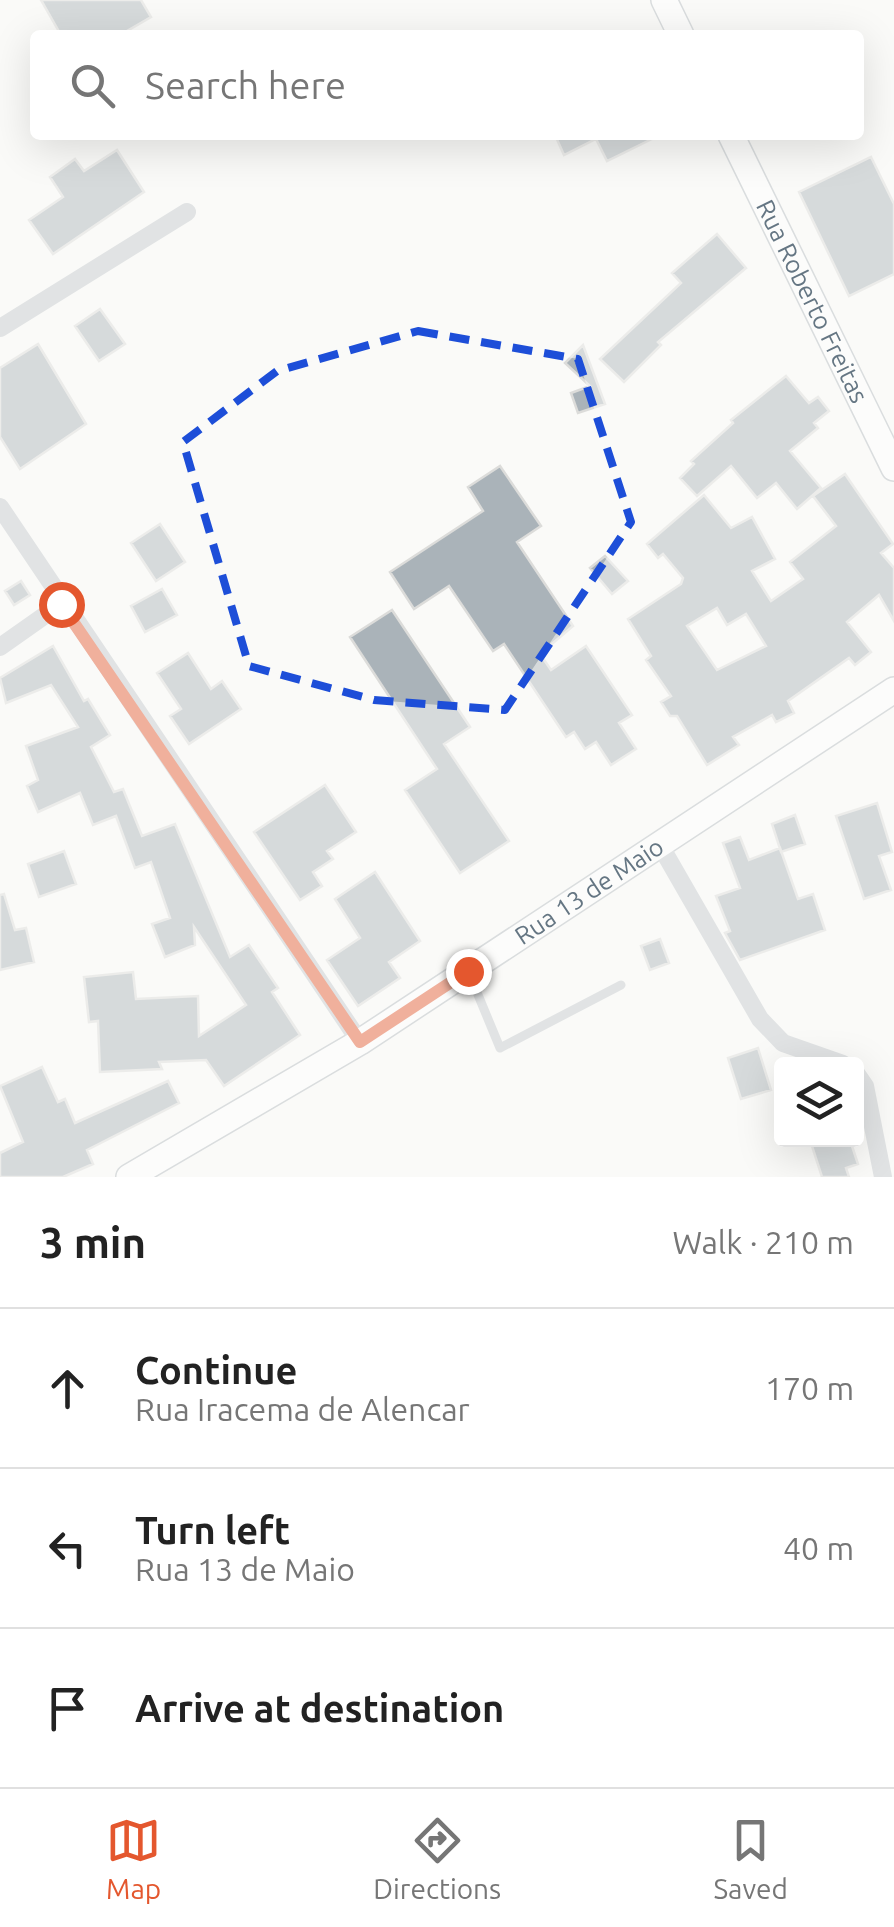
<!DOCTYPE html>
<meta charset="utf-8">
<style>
:root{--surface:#fff;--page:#f2f2f2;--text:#222;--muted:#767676;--line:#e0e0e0;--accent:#e4572e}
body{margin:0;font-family:Ubuntu,sans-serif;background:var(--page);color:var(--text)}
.controls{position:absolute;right:30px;bottom:30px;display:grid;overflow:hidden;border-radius:10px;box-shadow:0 10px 40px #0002}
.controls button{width:90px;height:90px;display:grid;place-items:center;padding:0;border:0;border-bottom:2px solid var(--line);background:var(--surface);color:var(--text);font:50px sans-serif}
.stop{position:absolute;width:30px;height:30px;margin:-22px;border:8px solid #e4572e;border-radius:50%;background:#fff}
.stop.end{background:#e4572e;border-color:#fff;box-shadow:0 2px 10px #0008}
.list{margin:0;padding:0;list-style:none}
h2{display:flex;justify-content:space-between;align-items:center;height:130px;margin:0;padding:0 40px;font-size:42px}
h2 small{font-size:32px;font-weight:400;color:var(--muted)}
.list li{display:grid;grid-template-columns:65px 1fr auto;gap:30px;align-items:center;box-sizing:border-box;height:160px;padding:0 40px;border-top:2px solid var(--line)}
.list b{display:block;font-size:38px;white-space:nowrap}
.list p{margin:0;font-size:32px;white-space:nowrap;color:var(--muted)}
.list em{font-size:32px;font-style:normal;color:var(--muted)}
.icon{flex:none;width:55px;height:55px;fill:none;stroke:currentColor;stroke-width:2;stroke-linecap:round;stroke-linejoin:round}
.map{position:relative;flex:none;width:894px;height:1177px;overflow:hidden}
.search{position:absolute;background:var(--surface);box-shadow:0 10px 40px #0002;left:30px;right:30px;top:30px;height:110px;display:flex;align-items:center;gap:25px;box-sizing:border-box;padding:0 35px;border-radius:10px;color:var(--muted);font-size:38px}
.sheet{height:610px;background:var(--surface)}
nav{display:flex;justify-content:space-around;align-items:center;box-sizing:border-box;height:140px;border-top:2px solid var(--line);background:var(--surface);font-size:28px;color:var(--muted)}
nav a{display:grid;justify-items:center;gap:5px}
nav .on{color:var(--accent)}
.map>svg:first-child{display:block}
.building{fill:#aab3b9;stroke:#dcdcda;stroke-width:2.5;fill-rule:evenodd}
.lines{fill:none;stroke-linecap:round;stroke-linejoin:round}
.secondary-casing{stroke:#b3babf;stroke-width:28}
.lane{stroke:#c3c8cc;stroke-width:9}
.street{stroke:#c3c8cc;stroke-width:18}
.secondary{stroke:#fff;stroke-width:25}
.route{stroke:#e4572e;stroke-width:12}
.marked{fill:none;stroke:#1d4ed8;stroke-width:8;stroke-dasharray:20 12;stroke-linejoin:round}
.labels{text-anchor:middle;stroke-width:10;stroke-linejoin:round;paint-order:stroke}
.street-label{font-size:25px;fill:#657683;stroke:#fff}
</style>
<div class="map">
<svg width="894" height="1177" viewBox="0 0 894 1177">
<rect width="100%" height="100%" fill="#fafaf8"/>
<path class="building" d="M41,0H141L151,17L120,35H61Z
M555,135H660L607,161L596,139L564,155Z
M117,150L144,192L53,254L29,220L63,197L50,177L75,159L84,171Z
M871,157L894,204V274L849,296L799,192Z
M717,234L746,268L658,342L661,345L624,382L600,359L681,283L672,273Z
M100,309L125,344L99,361L75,326Z
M38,344L86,424L20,469L0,437V368Z
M583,345L605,404L578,413L571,393L590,386L565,363Z
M786,376L809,403L818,397L829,411L814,423L818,428L790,451L821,488L797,509L776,483L757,498L731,466L697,496L680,478L694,464L691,461L733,423L731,420Z
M500,466L541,526L517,542L573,626L540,654L551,670L586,646L632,715L619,723L636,749L611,765L596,742L585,749L574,732L566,737L504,644L493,651L449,586L414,609L390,572L483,511L468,487Z
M845,474L893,544L881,553L894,568V621L879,595L847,622L871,652L855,665L849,658L788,701L794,713L776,722L772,715L733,737L739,745L707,765L677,716H670L661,702L671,696L646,660L651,656L628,619L681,584L683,578L663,554L658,558L647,544L704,495L731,528L752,517L775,559L752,571L771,601L803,579L790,562L836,526L813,496ZM717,608L727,625L746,614L766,646L717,670L687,626Z
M160,524L185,562L156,581L131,543Z
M605,556L628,581L612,594L590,568Z
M21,581L30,595L14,605L5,591Z
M162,589L177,615L145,632L131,606Z
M392,610L470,727L444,744L509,841L460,873L405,790L437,769L350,637Z
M53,646L84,701L88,699L110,735L91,747L114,792L123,789L142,836L175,824L230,957L249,945L278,988L272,992L300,1035L224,1086L206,1060L159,1062L162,1069L100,1072L98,1021L89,1022L84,977L133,972L136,999L198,996L199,1036L246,1005L194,927L195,945L165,957L152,924L170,918L151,862L135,868L116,816L93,825L80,793L38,812L27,786L38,780L26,746L78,727L51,685L6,703L0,678Z
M188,653L211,689L222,681L241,709L189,744L170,716L181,709L157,673Z
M325,785L356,832L327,851L333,859L313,872L322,886L300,900L254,832Z
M877,803L892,852L879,856L891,890L864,899L836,816Z
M795,815L805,844L781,852L772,824Z
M740,837L749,860L780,848L798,899L813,894L825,930L740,960L725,933L730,931L716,896L740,888L723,843Z
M64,851L76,884L39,897L28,864Z
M375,872L420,941L389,962L400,978L358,1006L327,960L360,938L335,899Z
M4,894L15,930L26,928L34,962L0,970V895Z
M660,939L669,963L650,970L641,946Z
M758,1048L771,1090L741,1099L728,1058Z
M42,1067L58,1102L65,1099L75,1123L168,1081L179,1103L87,1150L93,1164L63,1177H0V1153L23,1142L0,1086Z
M810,1140H850L858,1164L846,1168L849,1177H822Z"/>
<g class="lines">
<defs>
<g id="secondary">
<path d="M664,0L681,35"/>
<path id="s1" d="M731,135L894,468"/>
<path id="s2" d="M129,1177L360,1042L894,690"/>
</g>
</defs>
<use href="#secondary" class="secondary-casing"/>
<path class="lane" d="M469,973L500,1048L621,985"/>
<path class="street" d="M0,328L187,212
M0,507L360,1042
M0,647L61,604
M660,845L760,1019L783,1043L843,1064
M856,1073L865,1086L883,1177"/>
<use href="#secondary" class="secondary"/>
</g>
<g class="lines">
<path class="route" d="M61,604L360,1042L468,971"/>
</g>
<path d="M0 0H894V1177H0ZM418,331L578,359L631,522L505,710L374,700L249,666L183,442L277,371Z" fill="#fafaf8" fill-opacity=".55" fill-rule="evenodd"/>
<path class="marked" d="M418,331L578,359L631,522L505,710L374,700L249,666L183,442L277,371Z"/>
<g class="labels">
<g class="street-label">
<text dy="9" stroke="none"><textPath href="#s1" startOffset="185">Rua Roberto Freitas</textPath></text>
<text dy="9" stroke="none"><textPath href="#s2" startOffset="542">Rua 13 de Maio</textPath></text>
</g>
</g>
</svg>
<div class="controls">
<button><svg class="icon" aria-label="layers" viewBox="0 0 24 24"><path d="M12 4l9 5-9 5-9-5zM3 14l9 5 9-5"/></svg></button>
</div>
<div class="stop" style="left:61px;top:604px"></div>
<div class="stop end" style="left:468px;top:971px"></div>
<div class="search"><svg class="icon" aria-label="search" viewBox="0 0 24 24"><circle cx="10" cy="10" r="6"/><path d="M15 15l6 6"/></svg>Search here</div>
</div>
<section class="sheet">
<h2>3 min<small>Walk · 210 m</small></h2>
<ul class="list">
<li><svg class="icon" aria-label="ahead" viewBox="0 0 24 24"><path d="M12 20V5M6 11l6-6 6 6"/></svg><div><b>Continue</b><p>Rua Iracema de Alencar</p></div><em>170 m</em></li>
<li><svg class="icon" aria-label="left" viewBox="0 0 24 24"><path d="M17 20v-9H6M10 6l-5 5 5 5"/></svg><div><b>Turn left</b><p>Rua 13 de Maio</p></div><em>40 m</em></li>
<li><svg class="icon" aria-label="arrive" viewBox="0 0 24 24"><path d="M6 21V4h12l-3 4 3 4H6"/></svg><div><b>Arrive at destination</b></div></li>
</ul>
</section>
<nav>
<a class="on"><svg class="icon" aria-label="map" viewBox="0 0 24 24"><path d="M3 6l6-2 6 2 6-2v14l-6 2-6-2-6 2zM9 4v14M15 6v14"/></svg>Map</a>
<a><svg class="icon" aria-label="directions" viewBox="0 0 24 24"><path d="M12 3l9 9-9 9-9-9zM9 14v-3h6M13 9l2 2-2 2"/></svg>Directions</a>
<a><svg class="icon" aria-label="saved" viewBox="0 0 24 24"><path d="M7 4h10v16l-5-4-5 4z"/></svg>Saved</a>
</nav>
